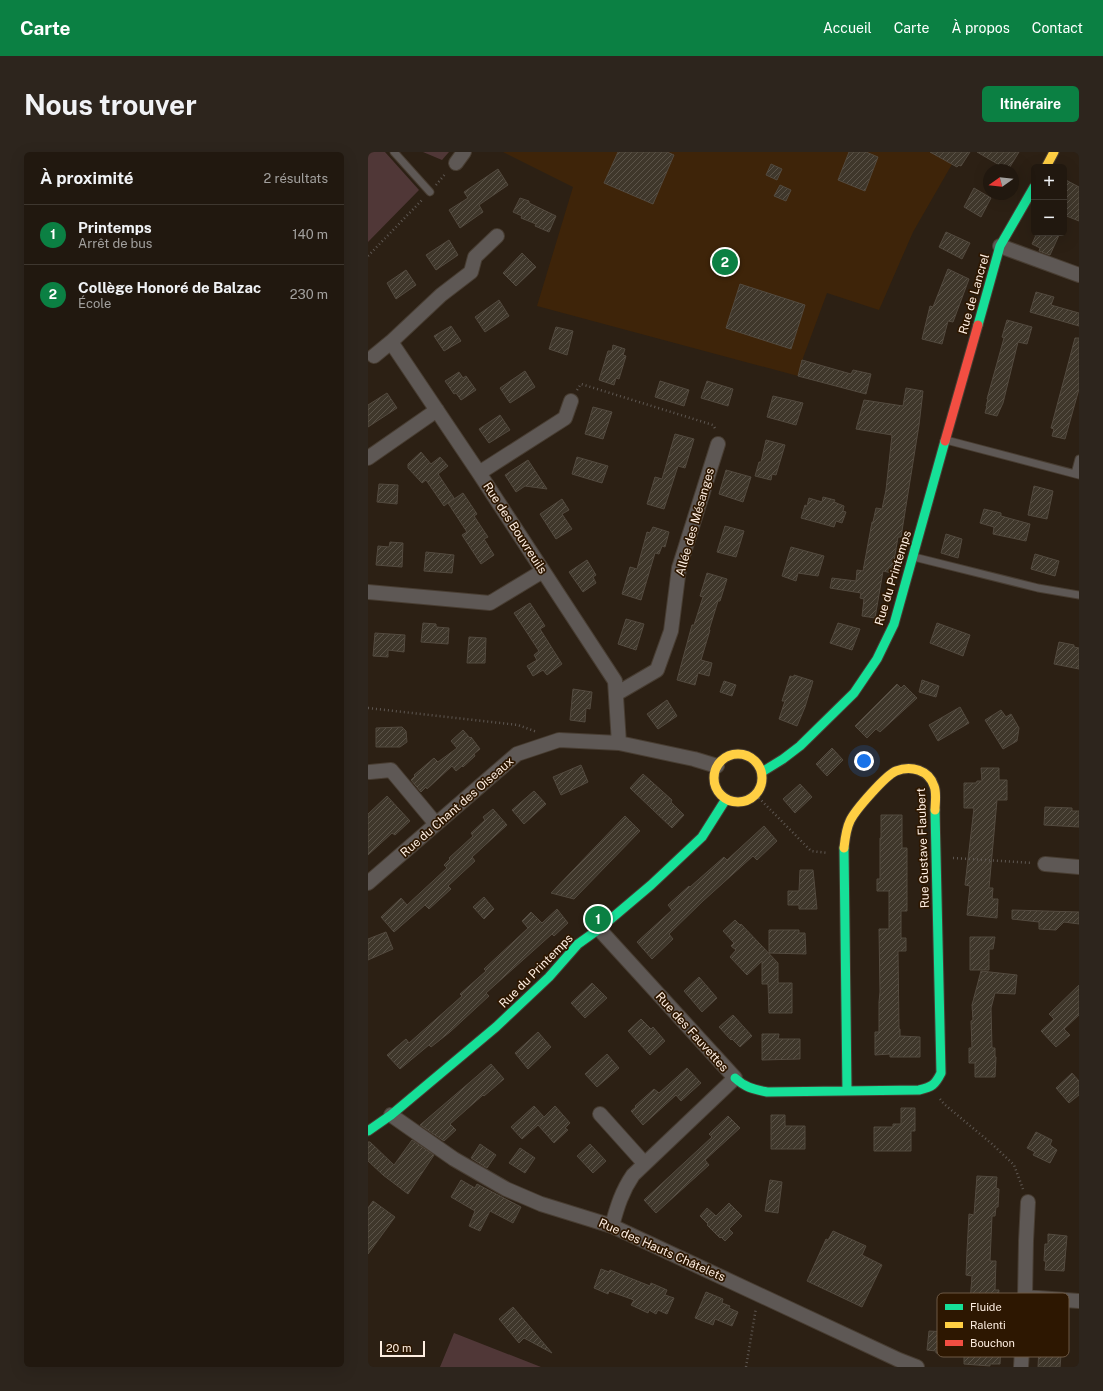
<!DOCTYPE html>
<html lang="fr">
<meta charset="utf-8">
<style>
:root{--surface:#21180f;--page:#2d251d;--text:#f1f3f6;--muted:#a2a09e;--line:#3e372f;--accent:#0b8043}
body{margin:0;font-family:"Public Sans",sans-serif;background:var(--page);color:var(--text)}
.controls{position:absolute;right:12px;top:12px;display:grid;overflow:hidden;border-radius:6px;box-shadow:0 4px 16px #0002}
.controls button{width:36px;height:36px;display:grid;place-items:center;padding:0;border:0;border-bottom:1px solid var(--line);background:var(--surface);color:var(--text);font:20px sans-serif}
.compass{position:absolute;left:615px;top:12px;width:36px;height:36px;border-radius:50%;background:var(--surface);box-shadow:0 4px 16px #0002;rotate:255deg}
.scale{position:absolute;left:12px;bottom:10px;width:45px;box-sizing:border-box;padding-left:4px;border:2px solid #feeee1;border-top:0;font-size:11px;line-height:14px;white-space:nowrap;color:#feeee1;-webkit-text-stroke:3px #2d1701;paint-order:stroke}
.you{position:absolute;left:496px;top:609px;width:14px;height:14px;margin:-10px;border:3px solid #fff;border-radius:50%;background:#1a73e8;box-shadow:0 0 0 6px #1a73e833}
.badge{display:grid;place-items:center;width:26px;height:26px;border-radius:50%;background:var(--accent);color:#fff;font-size:13px;font-weight:700}
.pin{position:absolute;translate:-50% -50%;border:2px solid #fff;box-shadow:0 1px 4px #0006}
.list{margin:0;padding:0;list-style:none}
h2{display:flex;justify-content:space-between;align-items:center;height:52px;margin:0;padding:0 16px;font-size:17px}
h2 small{font-size:13px;font-weight:400;color:var(--muted)}
.list li{display:grid;grid-template-columns:26px 1fr auto;gap:12px;align-items:center;box-sizing:border-box;height:60px;padding:0 16px;border-top:1px solid var(--line)}
.list b{display:block;font-size:15px;white-space:nowrap}
.list p{margin:0;font-size:13px;white-space:nowrap;color:var(--muted)}
.list em{font-size:13px;font-style:normal;color:var(--muted)}
.map{position:relative;flex:none;width:711px;height:1215px;overflow:hidden;border-radius:6px}
header{display:flex;align-items:center;gap:24px;box-sizing:border-box;height:56px;padding:0 20px;background:var(--accent);color:#fff}
header strong{font-size:19px}
nav{display:flex;gap:22px;margin-inline-start:auto;font-size:14px}
.intro{display:flex;align-items:center;justify-content:space-between;box-sizing:border-box;height:96px;padding:0 24px}
h1{margin:0;font-size:28px}
.button{padding:10px 18px;border-radius:6px;background:var(--accent);color:#fff;font-size:14px;font-weight:700}
main{display:flex;gap:24px;padding:0 24px}
aside{flex:1;background:var(--surface);border-radius:6px;box-shadow:0 4px 16px #0002}
.map>svg:first-child{display:block}
.built{fill:#3e2409}
.green{fill:#503737}
.building{fill:url(#building-hatch);stroke:#534a3f}
.lines{fill:none;stroke-linecap:round;stroke-linejoin:round}
.lane-casing{stroke:#483d32;stroke-width:9}
.street-casing{stroke:#483d32;stroke-width:16}
.fast-casing{stroke:#483d32;stroke-width:11}
.slow-casing{stroke:#483d32;stroke-width:11}
.jam-casing{stroke:#483d32;stroke-width:11}
.path{stroke:#5e5752;stroke-width:2.5;stroke-dasharray:1 3;stroke-linecap:butt}
.lane{stroke:#5e5855;stroke-width:7}
.street{stroke:#5e5855;stroke-width:14}
.fast{stroke:#16e098;stroke-width:9}
.slow{stroke:#ffcf43;stroke-width:9}
.jam{stroke:#f24e42;stroke-width:9}
.labels{text-anchor:middle;stroke-width:3.5;stroke-linejoin:round;paint-order:stroke}
.street-label{font-size:12px;fill:#feeee1;stroke:#2d1701}
.key{fill:#2d1701;stroke:#6c5844;stroke-width:1}
.key-label{font-size:11px;fill:#feeee1}
</style>
<header>
<strong>Carte</strong>
<nav><a>Accueil</a><a>Carte</a><a>À propos</a><a>Contact</a></nav>
</header>
<div class="intro"><h1>Nous trouver</h1><a class="button">Itinéraire</a></div>
<main>
<aside>
<h2>À proximité<small>2 résultats</small></h2>
<ul class="list">
<li><span class="badge">1</span><div><b>Printemps</b><p>Arrêt de bus</p></div><em>140 m</em></li>
<li><span class="badge">2</span><div><b>Collège Honoré de Balzac</b><p>École</p></div><em>230 m</em></li>
</ul>
</aside>
<div class="map">
<svg width="711" height="1215" viewBox="0 0 711 1215">
<defs>
<pattern id="building-hatch" width="6" height="6" patternUnits="userSpaceOnUse"><rect width="6" height="6" fill="#3f372b"/><path d="M-1 1l2-2M0 6l6-6M5 7l2-2" fill="none" stroke="#5c5449"/></pattern>
</defs>
<rect width="100%" height="100%" fill="#2c2014"/>
<path class="built" d="M135,0H591L545,80L511,158L459,141L435,206L430,224L169,154L205,35Z"/>
<path class="green" d="M0,0H17L51,38L0,90Z
M55,0H81L74,8Z
M86,1181L173,1215H72Z"/>
<path class="building" d="M250,0H299L306,3L285,52L236,31Z
M481,0H498L510,5L497,39L470,28Z
M562,0H602L593,14L591,13L589,15Z
M609,0H651L640,18Z
M403,12L414,17L409,28L398,23Z
M130,17L140,33L111,53L115,60L92,76L81,58L100,46L96,40Z
M696,27L711,35V69L696,63Z
M412,33L423,38L418,49L406,44Z
M606,36L623,46L613,65L596,55Z
M152,46L161,49V51L188,64L181,80L167,74L168,72L153,66L154,64L145,60Z
M578,80L602,91L594,107L571,95Z
M669,81H692L682,103L671,99L672,96L664,92Z
M81,88L90,103L68,118L58,103Z
M154,101L168,115L148,134L135,121Z
M580,117L601,127L585,170L580,169L574,192L554,187L562,154L565,155Z
M38,118L48,133L28,147L19,131Z
M372,132L437,153L423,197L358,176Z
M668,140L686,145L683,153L711,161V174L662,160Z
M131,148L141,164L117,180L107,165Z
M639,168L664,175L659,192L650,190L635,251L629,264L617,261L619,254H618L620,247H619L636,186L634,185Z
M83,174L93,189L76,199L66,184Z
M188,175L205,179L199,203L181,197Z
M707,186H711V237L697,287L684,284L686,277L683,276Z
M245,193L257,197L255,203L258,204L251,227L248,226L246,233L231,228L240,199H244Z
M434,208L483,222L485,218L503,222L498,242L430,224Z
M157,219L167,235L142,251L132,236Z
M91,220L95,226L98,224L108,238L93,248L88,241L86,242L77,229Z
M292,229L321,238L316,254L287,245Z
M339,229L365,237L360,254L333,246Z
M538,236L555,239L551,273L533,385H530L524,421L515,419L507,466L494,464L496,447L492,446L493,441L462,436L464,426L488,429L489,418L495,419L504,370H505L508,356L514,357L518,338L524,283L488,277L496,248L535,254Z
M19,241L29,256L0,275V253Z
M405,244L435,251L428,273L399,265Z
M225,255L244,260L235,287L217,282Z
M132,263L142,278L121,291L111,277Z
M307,282L326,287L317,316L310,314L296,357L279,352L287,325L294,327Z
M398,288L417,293L408,323L404,322L403,328L387,324L391,310H393Z
M53,300L63,312L72,305L80,314L70,322L86,346L76,354L58,328L54,331L40,316V312Z
M209,305L240,314L234,331L204,322Z
M160,308L179,337L157,334L148,340L137,323Z
M358,318L383,325L375,350L351,342Z
M11,332L30,333L29,352L9,350Z
M666,334L685,339L679,367L660,363Z
M95,341L109,362L106,364L120,385L116,387L126,403L113,412L94,383L99,380L80,351Z
M455,345L467,348L466,350L476,354L475,359L478,360L474,371L468,369L466,375L433,366L437,353L439,354L441,346L454,350Z
M194,347L201,358L194,362L204,377L188,387L172,362Z
M616,357L633,361V364L662,372L658,389L625,382L626,375L612,371Z
M357,374L376,379L368,405L349,400Z
M285,375L301,380L297,395L294,394L291,402L287,401L273,448L254,442L262,415L269,417L279,380L282,381Z
M578,382L594,387L590,406L573,401Z
M22,390L35,391L34,415L8,413L10,394L21,395Z
M423,395L456,404L450,424L430,421L428,429L414,424Z
M58,400L86,403L84,421L56,419Z
M667,402L691,409L687,424L663,417Z
M219,408L228,423L225,425L228,431L215,440L201,420Z
M339,421L359,427L352,449H350L341,478H342L333,508L344,511L341,524L330,521L327,533L309,528L324,473H326L335,445L332,444Z
M162,451L177,474L172,477L194,512L179,523L175,518L165,524L159,514L169,508L166,503L171,499L146,461Z
M258,467L276,472L268,498L250,492Z
M55,471L68,472V475L81,476L80,492L53,490Z
M470,471L492,477L484,498L462,491Z
M569,471L602,483L595,504L562,491Z
M7,481L37,483L36,500L20,498V505L5,504Z
M101,485L118,486L117,511H99Z
M691,490L706,493V495L711,496V517L686,512Z
M426,523L445,529L437,555L429,574L411,567L417,549H414L422,524L426,525Z
M554,528L571,534L568,545L551,540Z
M356,529L368,533L364,544L352,540Z
M529,532L533,536L536,533L549,546L512,580L508,577L499,586L487,574Z
M205,537L224,540L222,557L218,556L217,570L202,568Z
M299,548L309,564L290,577L279,562Z
M592,555L601,571L570,589L561,573Z
M633,558L638,565L643,562L651,576L649,589L635,597L617,568Z
M34,575L38,579L39,590L32,595H8V576Z
M95,578L102,586L103,585L112,597L106,602L107,604L95,615L94,614L88,619L84,614L59,637L58,635L53,640L43,628L47,624L46,623L66,606L70,610L89,596L83,589Z
M464,596L475,608L459,624L448,612Z
M213,613L220,630L193,643L185,625Z
M613,616H631V628H639V648H629L621,736H625L624,747H630L629,766L599,763L602,734L597,733L606,656H596V631H608L609,629H614Z
M275,622L304,648L303,650L316,663L304,676L262,636Z
M432,632L444,645L427,661L415,647Z
M166,639L178,652L156,672L144,658Z
M19,644L42,669L27,683L24,681L0,703V662Z
M677,655L704,656V659H711V675L676,673Z
M125,657L139,673L104,705L107,709L80,734L83,737L61,757L57,753L26,780L13,765L33,746L39,753L79,716L76,713L82,707L81,706L105,684L103,681L117,668L115,665Z
M513,663H534V696H539V759H533V786H538V799H530L531,877H532V884L552,885V905H522V902L507,903V880H511V850L512,840L511,777H521V739H509V727H512V686H513Z
M257,664L272,679L206,747L183,741Z
M396,674L409,689L389,708L385,704L335,749L301,782L305,787L284,807L269,790L304,758L300,753L321,734L322,735L356,705L359,708Z
M432,718H445L449,757H431V753H420V739H431Z
M116,745L126,757L116,767L105,755Z
M189,757L200,771L186,784L184,782L118,841L121,844L82,880L63,895L61,893L32,917L19,903L38,887L41,891L94,844L92,842L118,819L116,817L160,776L154,769L163,760L174,771Z
M644,758L711,760V772L696,770L688,778L671,777V770L644,767Z
M367,768L372,773L373,772L410,811V831H424V861H401L400,832H394V809L379,823L362,805L368,798L363,794L366,791L355,779Z
M401,778H431V781H437L438,802L401,801Z
M18,780L25,797L0,808V787Z
M602,785H627L625,797H621V818H602Z
M613,819L649,823L647,842L627,841L623,856L624,896H627V905H628L627,925H607V911H601V896H604L603,869L605,868L604,853Z
M331,825L349,846L334,860L316,839Z
M224,831L239,846L217,866L203,851Z
M711,833V863L696,877L702,883L688,895L673,879L686,867L681,862Z
M365,863L384,884L372,895L364,887L363,888L351,875Z
M273,867L283,877L285,875L297,889L282,903L260,879Z
M170,880L183,895L160,917L147,901Z
M394,882H411L410,887H432V907L394,908Z
M239,902L251,916L229,935L217,922Z
M123,912L136,927L116,944L115,943L82,972L88,978L76,989L52,973Z
M319,916L333,931L313,949L308,943L275,973L263,959L268,955L267,954L286,937L291,941Z
M704,921L711,929V943L701,951L688,936Z
M166,954L176,965L187,954L202,971L197,976L200,978L186,991L170,973L154,987L143,975Z
M533,956H547V979H543V999H506V975H525V972H533Z
M403,963H417V974H437V997H403Z
M360,964L372,976L337,1008L341,1013L288,1061L276,1048L344,985L341,982Z
M668,980L684,988L682,993L689,998L682,1011L665,1003L667,1000L659,996Z
M44,988L66,1003L40,1042L15,1023L0,1009V990H2L26,1013Z
M112,992L128,1003L119,1016L103,1006Z
M222,992L238,1009L225,1021L209,1004Z
M152,996L167,1006L157,1021L141,1011Z
M609,1024L629,1025L628,1036L631,1037L630,1055H628L627,1064H624L622,1109H628L627,1138H631L629,1156H624L623,1164L601,1163L604,1124L598,1123L599,1099L601,1062L606,1063Z
M93,1028L107,1036L109,1032L153,1055L145,1071L122,1059L112,1079L101,1074L107,1059L83,1045Z
M402,1028L414,1030L410,1061L397,1059Z
M5,1049L27,1065L0,1102V1056Z
M361,1051L374,1064L361,1077L365,1081L357,1089L353,1085L352,1086L339,1073L340,1072L332,1064L339,1056L348,1064Z
M465,1079L498,1094L494,1103L514,1113L494,1155L439,1129L458,1087L460,1088Z
M680,1082L699,1084L696,1119L677,1118L678,1109H676L677,1092H680Z
M233,1117L241,1120L242,1118L282,1134L283,1131L299,1138L297,1143L306,1146L299,1162L290,1158L288,1162L281,1158L280,1161L263,1153L266,1148L241,1139L240,1142L226,1136Z
M338,1140L355,1147L354,1151L362,1154L361,1156L370,1160L364,1174L347,1167L345,1173L327,1166Z
M145,1155L184,1201L156,1186L151,1191L131,1167Z
M675,1167L696,1168L692,1215H670L672,1176H675Z
M561,1179L598,1181L597,1190L633,1192L632,1212H622V1214L596,1212V1203L568,1201V1199L559,1198Z"/>
<g class="lines">
<defs>
<path id="lane" d="M26,0L62,40
M578,288L711,323
M707,322L711,307
M546,405L670,436L711,443"/>
<path id="street" d="M88,11L96,0
M632,94L711,123
M23,190L111,321L247,529L251,591
M6,204L23,190L73,143L103,120L107,105L129,84
M0,306L69,258
M111,321L197,266L203,249
M0,440L122,451L175,419
M248,542L289,518L303,479L311,416L350,292
M2,620L23,618L68,672
M677,712L711,715
M0,731L149,602L191,588L251,591L326,607L349,614
M231,777L367,926L265,1023C254,1039 249,1055 244,1074
M232,962L276,1011
M23,963L86,1007L138,1037L173,1052L244,1074L531,1208L549,1215
M657,1145L711,1149
M653,1215L657,1145L658,1089L660,1050"/>
<path id="fast" d="M610,173L632,94L666,35
M394,620L415,607L432,594L486,541L509,507L526,472L577,289
M476,696L479,939
M367,926C378,936 385,937 399,940L551,938C564,935 567,933 573,921L567,658
M0,979L23,963L128,875L181,825L210,792L231,777L283,733L334,685L358,647"/>
<path id="slow" d="M678,15L686,0
M346 626a24 24 0 1 1 48 0a24 24 0 1 1-48 0Z
M476,696C477,687 478,677 482,669C487,658 518,623 528,619C543,613 561,618 566,634C569,641 567,651 567,658"/>
<path id="jam" d="M577,289L610,173"/>
</defs>
<use href="#lane" class="lane-casing"/>
<use href="#street" class="street-casing"/>
<use href="#fast" class="fast-casing"/>
<use href="#slow" class="slow-casing"/>
<use href="#jam" class="jam-casing"/>
<path class="path" d="M68,33L78,21
M0,104L55,47
M209,238L213,232L345,273L348,278
M0,556L150,573L169,580
M388,643L443,699L460,701
M585,706L664,711
M572,947L576,952L624,992L646,1013L655,1037
M378,1215L388,1156"/>
<use href="#lane" class="lane"/>
<use href="#street" class="street"/>
<use href="#fast" class="fast"/>
<use href="#slow" class="slow"/>
<use href="#jam" class="jam"/>
</g>
<g class="labels">
<g class="street-label">
<text transform="translate(606 142) rotate(-74)" y="4">Rue de Lancrel</text>
<text transform="translate(327 370) rotate(-74)" y="4">Allée des Mésanges</text>
<text transform="translate(147 376) rotate(57)" y="4">Rue des Bouvreuils</text>
<text transform="translate(525 426) rotate(-73)" y="4">Rue du Printemps</text>
<text transform="translate(89 655) rotate(-41)" y="4">Rue du Chant des Oiseaux</text>
<text transform="translate(555 696) rotate(-92)" y="4">Rue Gustave Flaubert</text>
<text transform="translate(168 819) rotate(-45)" y="4">Rue du Printemps</text>
<text transform="translate(324 880) rotate(48)" y="4">Rue des Fauvettes</text>
<text transform="translate(294 1098) rotate(24)" y="4">Rue des Hauts Châtelets</text>
</g>
</g>
<rect x="569" y="1141" width="132" height="64" rx="6" class="key"/>
<rect x="577" y="1152" width="18" height="6" fill="#16e098"/>
<rect x="577" y="1170" width="18" height="6" fill="#ffcf43"/>
<rect x="577" y="1188" width="18" height="6" fill="#f24e42"/>
<g class="key-label">
<text x="602" y="1159">Fluide</text>
<text x="602" y="1177">Ralenti</text>
<text x="602" y="1195">Bouchon</text>
</g>
</svg>
<div class="controls">
<button>+</button>
<button>−</button>
</div>
<svg class="compass" viewBox="-18 -18 36 36"><path d="M0-13l5 13h-10z" fill="#e53935"/><path d="M0 13l5-13h-10z" fill="#a2a09e"/></svg>
<div class="scale">20 m</div>
<div class="you"></div>
<div class="pin badge" style="left:230px;top:767px">1</div>
<div class="pin badge" style="left:357px;top:110px">2</div>
</div>
</main>
